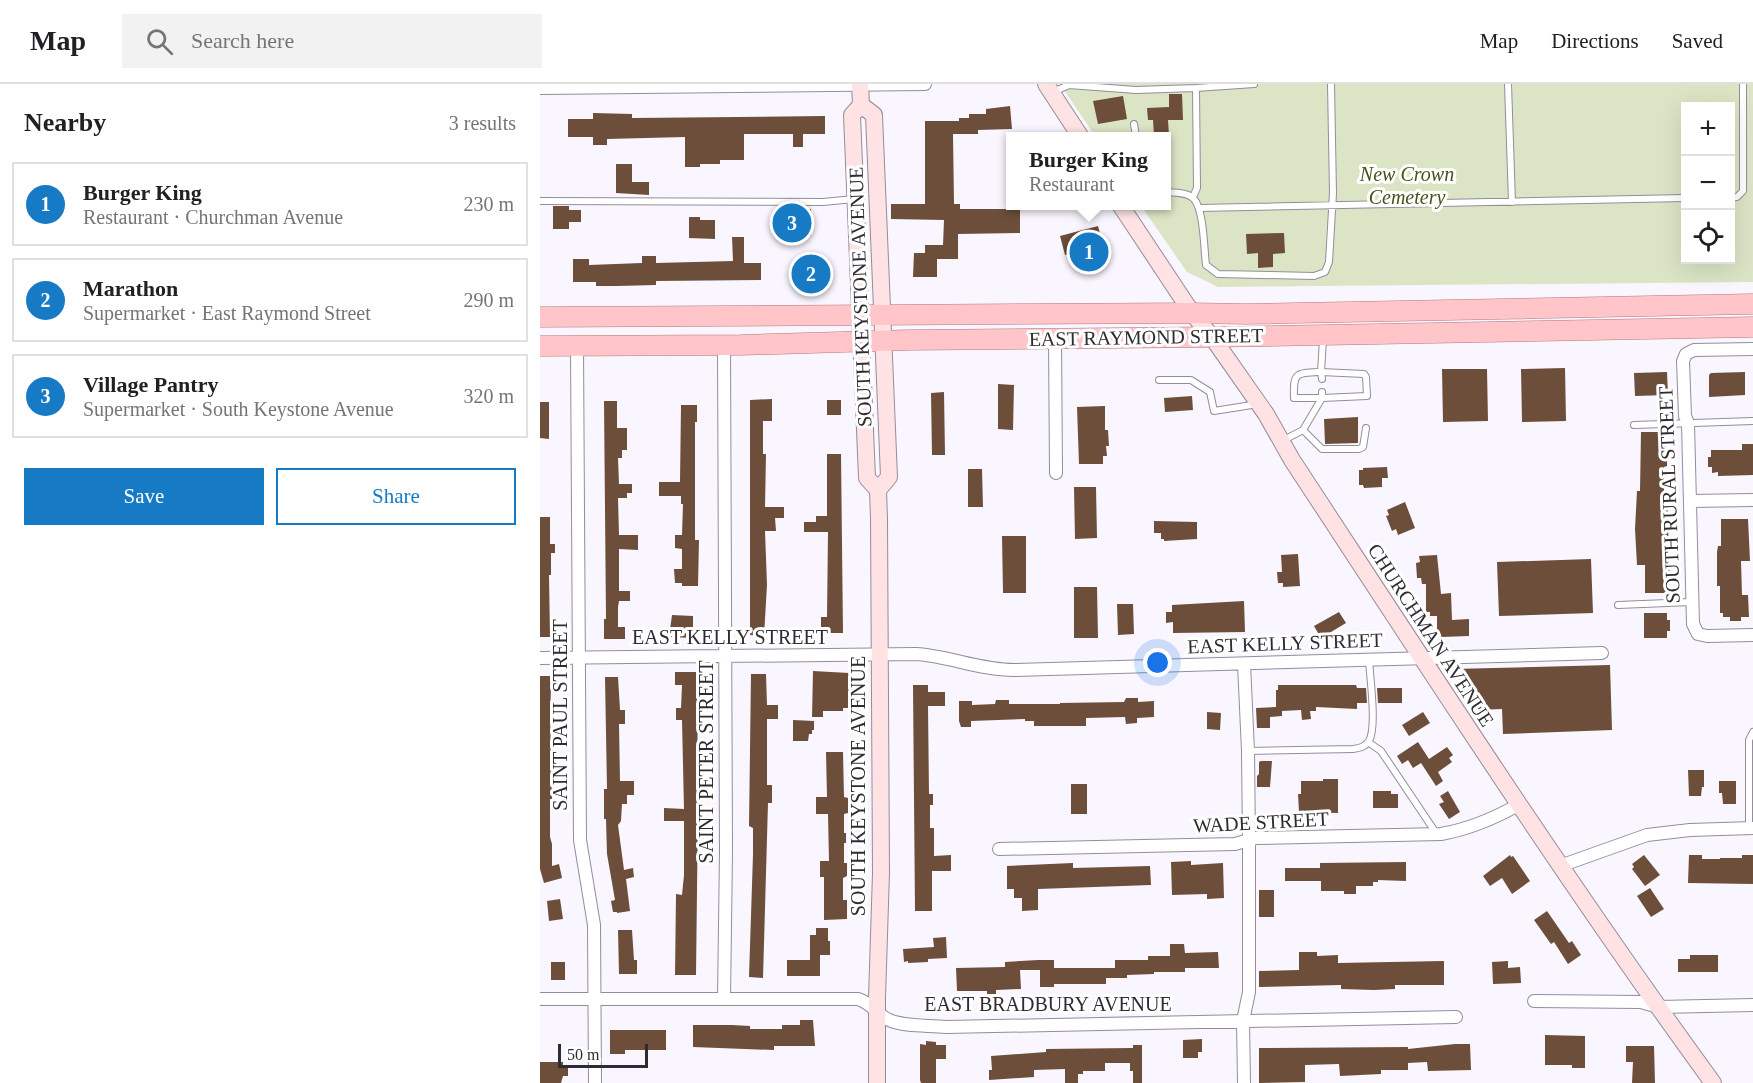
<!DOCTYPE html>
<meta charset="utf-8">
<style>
:root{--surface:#fff;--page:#f2f2f2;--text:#202124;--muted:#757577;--line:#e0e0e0;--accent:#167ac5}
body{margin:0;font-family:Georgia,serif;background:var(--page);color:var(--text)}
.controls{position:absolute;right:18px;top:18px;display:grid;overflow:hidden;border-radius:0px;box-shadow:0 6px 24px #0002}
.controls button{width:54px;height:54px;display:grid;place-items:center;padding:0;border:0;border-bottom:2px solid var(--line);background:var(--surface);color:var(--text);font:30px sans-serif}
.scale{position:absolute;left:18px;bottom:15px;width:90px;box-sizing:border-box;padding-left:6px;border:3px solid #2e2c31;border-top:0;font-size:16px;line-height:21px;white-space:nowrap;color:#2e2c31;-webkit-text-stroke:4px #fff;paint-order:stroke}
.you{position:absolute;left:618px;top:579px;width:21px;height:21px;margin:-15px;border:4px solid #fff;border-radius:50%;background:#1a73e8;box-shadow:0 0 0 9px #1a73e833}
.badge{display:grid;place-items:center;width:39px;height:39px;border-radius:50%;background:var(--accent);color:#fff;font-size:20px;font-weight:700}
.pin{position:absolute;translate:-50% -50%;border:3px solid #fff;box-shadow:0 2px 6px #0006}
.popup{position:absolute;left:466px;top:48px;width:165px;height:78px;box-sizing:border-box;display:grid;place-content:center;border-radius:0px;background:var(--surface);filter:drop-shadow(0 2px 4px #0005);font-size:20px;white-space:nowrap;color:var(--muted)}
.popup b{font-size:22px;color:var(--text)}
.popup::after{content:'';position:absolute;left:50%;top:100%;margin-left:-12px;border:12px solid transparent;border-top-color:var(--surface)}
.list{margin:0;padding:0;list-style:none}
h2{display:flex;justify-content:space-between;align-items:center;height:78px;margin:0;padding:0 24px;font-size:26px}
h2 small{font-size:20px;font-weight:400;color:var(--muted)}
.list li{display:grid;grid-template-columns:39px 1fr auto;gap:18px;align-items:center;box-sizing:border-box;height:84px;margin:0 12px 12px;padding:0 12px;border:2px solid var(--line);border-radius:0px}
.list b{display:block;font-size:22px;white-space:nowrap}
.list p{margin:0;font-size:20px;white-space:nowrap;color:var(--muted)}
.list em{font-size:20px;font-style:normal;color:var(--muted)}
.actions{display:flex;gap:12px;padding:18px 24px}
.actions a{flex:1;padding:14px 0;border:2px solid var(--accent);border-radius:0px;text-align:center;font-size:21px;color:var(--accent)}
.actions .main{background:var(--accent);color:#fff}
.icon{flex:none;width:33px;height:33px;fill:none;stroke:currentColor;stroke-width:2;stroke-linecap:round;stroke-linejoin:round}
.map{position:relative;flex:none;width:1213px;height:999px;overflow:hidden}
header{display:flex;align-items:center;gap:36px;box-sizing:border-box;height:84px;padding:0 30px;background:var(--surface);border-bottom:2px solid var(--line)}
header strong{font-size:28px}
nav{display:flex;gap:33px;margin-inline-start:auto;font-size:21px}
.search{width:420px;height:54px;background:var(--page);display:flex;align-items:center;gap:15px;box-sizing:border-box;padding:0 21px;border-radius:0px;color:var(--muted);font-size:22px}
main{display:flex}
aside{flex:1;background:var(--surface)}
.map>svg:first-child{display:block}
.green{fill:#dbe5c5;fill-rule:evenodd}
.building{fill:#6c4e3a}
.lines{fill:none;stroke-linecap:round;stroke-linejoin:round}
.lane-casing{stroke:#938d9b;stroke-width:8}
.street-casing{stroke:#938d9b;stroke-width:14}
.secondary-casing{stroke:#938d9b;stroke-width:18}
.primary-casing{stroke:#b6777b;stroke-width:21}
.lane{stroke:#fff;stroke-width:6}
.street{stroke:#fff;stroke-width:12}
.secondary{stroke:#ffe2e3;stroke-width:16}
.primary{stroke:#ffc5c8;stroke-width:20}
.labels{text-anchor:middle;stroke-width:6;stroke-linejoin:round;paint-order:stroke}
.park-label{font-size:20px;font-style:italic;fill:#45521a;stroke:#fff}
.street-label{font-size:20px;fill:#2e2c31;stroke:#fff}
</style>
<header>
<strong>Map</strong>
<div class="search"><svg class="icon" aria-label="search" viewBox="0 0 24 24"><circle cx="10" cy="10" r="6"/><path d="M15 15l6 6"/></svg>Search here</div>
<nav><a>Map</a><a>Directions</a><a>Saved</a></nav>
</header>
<main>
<aside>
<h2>Nearby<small>3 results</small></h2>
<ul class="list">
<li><span class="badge">1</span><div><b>Burger King</b><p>Restaurant · Churchman Avenue</p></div><em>230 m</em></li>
<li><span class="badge">2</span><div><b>Marathon</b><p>Supermarket · East Raymond Street</p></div><em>290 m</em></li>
<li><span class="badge">3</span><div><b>Village Pantry</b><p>Supermarket · South Keystone Avenue</p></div><em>320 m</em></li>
</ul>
<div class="actions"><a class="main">Save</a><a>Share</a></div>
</aside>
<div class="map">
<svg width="1213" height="999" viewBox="0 0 1213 999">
<rect width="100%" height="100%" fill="#faf6ff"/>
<path class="green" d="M520,0H1213V198L678,203L647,188L601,122H627V52H555ZM1146,22H1190V176H1146Z"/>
<path class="building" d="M629,10H642L643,36H628L629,52H614L613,36H608L607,24L629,23Z
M583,12L587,35L558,40L553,17Z
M470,22L472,45L438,46V50H413L414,120H420V125H480V149L418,150V175H397V193H373L374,169H385V161H403L404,136L351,135V120H385V37H419V34H429V30H446V25Z
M53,29L92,30V34L285,32V50H263V63H253V50H204V76H180V80H160V83H145V53L67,55V61H53V53H28V35H53Z
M76,80H92V98H109V111L76,109Z
M13,122H29V126H41V138H29V145H13Z
M271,125V152H234V126Z
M149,133H160V136H175V155L149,154Z
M558,142L563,162L525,171L520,152Z
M744,149L745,169L733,170V183L718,184V169L707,170L706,150Z
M192,153H204V179H221V196L116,197V201L77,202H56V198H33V175H49V181L102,179V172H116V179L193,177Z
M271,177L282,185L271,201L260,194Z
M1025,284L1026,337L982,338L981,285Z
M902,285H947L948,337L903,338Z
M1127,288L1128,311L1095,312L1094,289Z
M1205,288V311L1169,313V291L1171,289Z
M458,300L474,301L473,346L458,345Z
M404,308L405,371H392L391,309Z
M652,312L653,326L625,328L624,314Z
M232,315V337H223V370H226L225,423H244V434H235L236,447H225L227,501L224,552L210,551V316Z
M287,316H301V331H287Z
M64,317H77V344H87V366H82V374H78L79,400H92V409H87V414H78L79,451H98V466L79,465V507H90V517H79L78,523V543H85V555H64V535H66Z
M0,318H9V355L0,354Z
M141,321H157V338H155V456H159L158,502H142V499H135L134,485H142V465L135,464V451H142L143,420H141V412H119V398H140Z
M565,322V346H568L569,362H566L567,372H563V380H539L537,323Z
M818,333V359L785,360L784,335Z
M1101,348H1123V353L1127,352V382L1124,383V407H1127L1130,505H1126V509H1105V481H1097L1095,445L1097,407H1100Z
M1202,360H1213V391L1178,392V388L1172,389V383H1168V373H1171V366H1202Z
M287,370H301L303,549H281V533H287L288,448H264V438H276V432H287Z
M847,383L848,394H842V403L824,404L823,401H819V386H823V384Z
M428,385H442L443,423H428Z
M534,403H556L557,454L535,455Z
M865,418L875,444L858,451L856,445L852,447L846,432L849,431L847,426Z
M0,433H10V460H15V469H11V491H9L10,553H0Z
M1181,435H1208L1210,477H1201L1202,511H1208L1209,533H1201V537H1190V533H1183V529H1180V502H1177V468L1178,462H1181Z
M614,437L657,438V455L624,457V455H621V449H614Z
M462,452H486V509H463Z
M758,470L760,502L743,503V499H738L737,488H742L741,471Z
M897,471L901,510L911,509L912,536L929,535V552L901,553V550H897V532H890V528H886V500H882L881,494H877L876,479L880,478L879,472Z
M1051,475L1053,529L959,532L957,478Z
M534,503H557L558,554H534Z
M704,517L705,548L633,549V538L626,539V528H632V521Z
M577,520H593L594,550L578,551Z
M799,528L806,539L781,554L774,542Z
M1104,529H1127V536H1130V547H1127V554H1104Z
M132,531L153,532V554L129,553Z
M1070,581L1072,646L963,650L962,625L939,626L912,585Z
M273,587L309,589L308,624H303V627H283V633H272Z
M135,588H159L157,674L159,701H162V718L158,720L156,891H135L136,810L142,811L144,791V737H124V724L144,725L142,636H136V624H141L142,601H135Z
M211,590H226L227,621H238V635H227V701H232V719H228L223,894L209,893L213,770V744L209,742Z
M0,592H15V604H11L10,631L12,715H10V753L12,760V782L19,780L22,794L4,799L0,785Z
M65,593H78L80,626H85V640H79L80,697H94V711H87V720H82L81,737L78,741L84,786L93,784L94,793L86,795L90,827L77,829V828H73L71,817L75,816L67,770L66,735H64V705H67Z
M373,601H388V608H405V622H388L389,710H393V721H390V744H394V772L411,771V787H392V827H375Z
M738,601H816L817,604H826L827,619H817V625L776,623V627H770L771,635L762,636L761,626L742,627V632L730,633V644H717L716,624L736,623V606H738Z
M837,604H862V619H838Z
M586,614H598V618L614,617V633L597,634V639L586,640L585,633L546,634V642H494V637H485V635L431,637V643H421L419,637V617H432V621L455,620L456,616H469V620H520V619L584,618Z
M667,628L681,629L680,646L667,645Z
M883,628L890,639L869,652L862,641Z
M253,636L274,637V646H272V650H269L268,657H253Z
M878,658L889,675L907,663L913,671L909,674L912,678L898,688L903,697L896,702L881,679L873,684L868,676L862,680L857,672Z
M286,668H303L304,713L308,714V729L304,730V749H306V759H304V779H307V792L303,794V816H307V835L284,836V793H280V777H289L288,730H276V713H287Z
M721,677H732L730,703H717V692L719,690V678Z
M1148,686H1164V703H1162L1161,712H1149Z
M783,695H798V729L759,728L758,710H761V697H783Z
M1179,697H1196V720H1183L1182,709H1179Z
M531,700H547V730H531Z
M833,707H851V710H858V724H833Z
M908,707L920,728L909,735L899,720L904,718L900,712Z
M970,771L971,773L973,772L990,797L972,810L962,794L950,802L943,792Z
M1104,771L1120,791L1105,802L1092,785L1094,783L1092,780Z
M1149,771H1162V775H1180V774H1202V771H1213V800L1148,799Z
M651,777V781L683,779L684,814L667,815V810L632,811L631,778Z
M866,778V797L838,796V798H833V802H816V810H804V807H781V797H745V784H780V779Z
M533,779V784L610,782L611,801L498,805V826L482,827V814H474V805H467V782Z
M1110,804L1124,825L1111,833L1097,812Z
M719,806H734V833H719Z
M20,815L23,835L9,837L7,817Z
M1007,827L1029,859L1032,857L1041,871L1028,880L1014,858L1011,860L994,836Z
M276,844H288V857H290V871H280V892H247V876H270V851H276Z
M78,846H92L94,876H97V890H79Z
M406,853L407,874L388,875V878L368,879V877L364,878L363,865L394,863L393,854Z
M630,860H644L645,869L678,868L679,884H645V888H614V890L587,891V894H566V900H514V903H500V886H480L481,905L456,906V910H447V907H417L416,884L465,883V878L498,876H514V884H575V876H608V872H630Z
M759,868H777V872L798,871V879L904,877V901H855V905L834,906L801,905V901L719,903V887L759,886Z
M1150,871H1178V888H1138V875H1150Z
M968,877V884L980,883L981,899L953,900L952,878Z
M11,878H25V896H11Z
M260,936H273L275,962H234V966L153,963V941H192L210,942V945H242V941H260Z
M70,946H126V966H85V970H70Z
M1005,951L1045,952V984H1032V981H1005Z
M662,955V968H658V974H643V956Z
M386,957L396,958V961H406V975H396V999H381L380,996V960L386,961Z
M915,960H930L931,986L888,987L887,978L868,979V986H841V990L800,992L799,980L765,981V998L719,999V964L868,963V965Z
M593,961H602V999H593V987H590V979H565V987H543V990H538V999H525V985L494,986V993L449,996V986H452L451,972L506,968V965L593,964Z
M1086,962H1114L1115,999H1092L1093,978H1086Z
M0,978H23V982H28V992H23L21,999H0Z"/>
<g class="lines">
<defs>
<path id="lane" d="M968,0L972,118
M656,4L714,0
M513,8L529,1L596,6L656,4L657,104L653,113
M594,40L596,52
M627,108C636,109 648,108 654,115C664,126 664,166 666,181L678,190L774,192L785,188L789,178L793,109L791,0
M1190,114L1197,113L1203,107V0
M0,117L283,118L314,115
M659,124L1146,114
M782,295L781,288C756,289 753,288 754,314H782V308
M619,296H651L670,308L674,327L718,320
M1094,341L1213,337
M763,346L782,365H819L823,363L826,344
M742,357L763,346L782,314L827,312L826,293L824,290L781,288L783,255
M1078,521L1152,518
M828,658L841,667L896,749
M708,667L813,665C820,664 825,663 829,657C837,643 830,594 829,576
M1209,744V656L1213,648"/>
<path id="street" d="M0,4L385,0
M515,254L516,389
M184,261L186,767L184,915
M37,262L40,756L54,841L55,999
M1213,265L1154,266L1146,270L1143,277L1145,332L1148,339L1153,540L1158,550L1167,552L1213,551
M1150,417L1213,416
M0,574L376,570C409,572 440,586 474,586L1062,569
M704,580L708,667L709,758V908L703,937L704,999
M459,765L695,760L716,754L901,750C930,745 953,735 978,721
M1020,782L1107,751L1150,746L1213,744
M0,915H318C334,920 335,930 349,936C365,943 388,941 406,943L916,933
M994,917L1101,918L1118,923L1213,921"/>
<path id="secondary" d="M320,0L321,21L312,31L327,394L338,406L339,435L341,789L337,914V999
M506,0L540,52
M321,21L334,31L349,393L338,406
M581,122L652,229L672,253L726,330L752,376C890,586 1025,796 1173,999"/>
<path id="primary" d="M0,233L652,229L706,230L1213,220
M0,262L201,261L369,256L672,253L1213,243"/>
</defs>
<use href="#lane" class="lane-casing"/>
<use href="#street" class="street-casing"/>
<use href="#secondary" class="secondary-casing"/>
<use href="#primary" class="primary-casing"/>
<use href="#lane" class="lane"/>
<use href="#street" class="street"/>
<use href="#secondary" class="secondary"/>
<use href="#primary" class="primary"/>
</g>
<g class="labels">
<g class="park-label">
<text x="867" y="97">New Crown<tspan x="867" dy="23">Cemetery</tspan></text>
</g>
<g class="street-label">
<text transform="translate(320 213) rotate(-92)" y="7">SOUTH KEYSTONE AVENUE</text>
<text transform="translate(606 253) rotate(-1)" y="7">EAST RAYMOND STREET</text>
<text transform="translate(1129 411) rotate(-92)" y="7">SOUTH RURAL STREET</text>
<text transform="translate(891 551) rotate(57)" y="7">CHURCHMAN AVENUE</text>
<text x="190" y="560">EAST KELLY STREET</text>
<text transform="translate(745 559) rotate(-2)" y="7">EAST KELLY STREET</text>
<text transform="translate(20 631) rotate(-90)" y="7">SAINT PAUL STREET</text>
<text transform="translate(166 678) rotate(-90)" y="7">SAINT PETER STREET</text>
<text transform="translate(318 702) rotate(-90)" y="7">SOUTH KEYSTONE AVENUE</text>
<text transform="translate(721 738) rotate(-3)" y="7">WADE STREET</text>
<text x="508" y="927">EAST BRADBURY AVENUE</text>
</g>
</g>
</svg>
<div class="controls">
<button>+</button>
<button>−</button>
<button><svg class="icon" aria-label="locate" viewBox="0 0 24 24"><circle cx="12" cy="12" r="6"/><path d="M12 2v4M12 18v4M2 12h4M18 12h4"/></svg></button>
</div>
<div class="scale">50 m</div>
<div class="you"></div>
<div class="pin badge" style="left:549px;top:168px">1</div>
<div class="popup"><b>Burger King</b>Restaurant</div>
<div class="pin badge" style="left:271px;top:190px">2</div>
<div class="pin badge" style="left:252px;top:139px">3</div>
</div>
</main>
